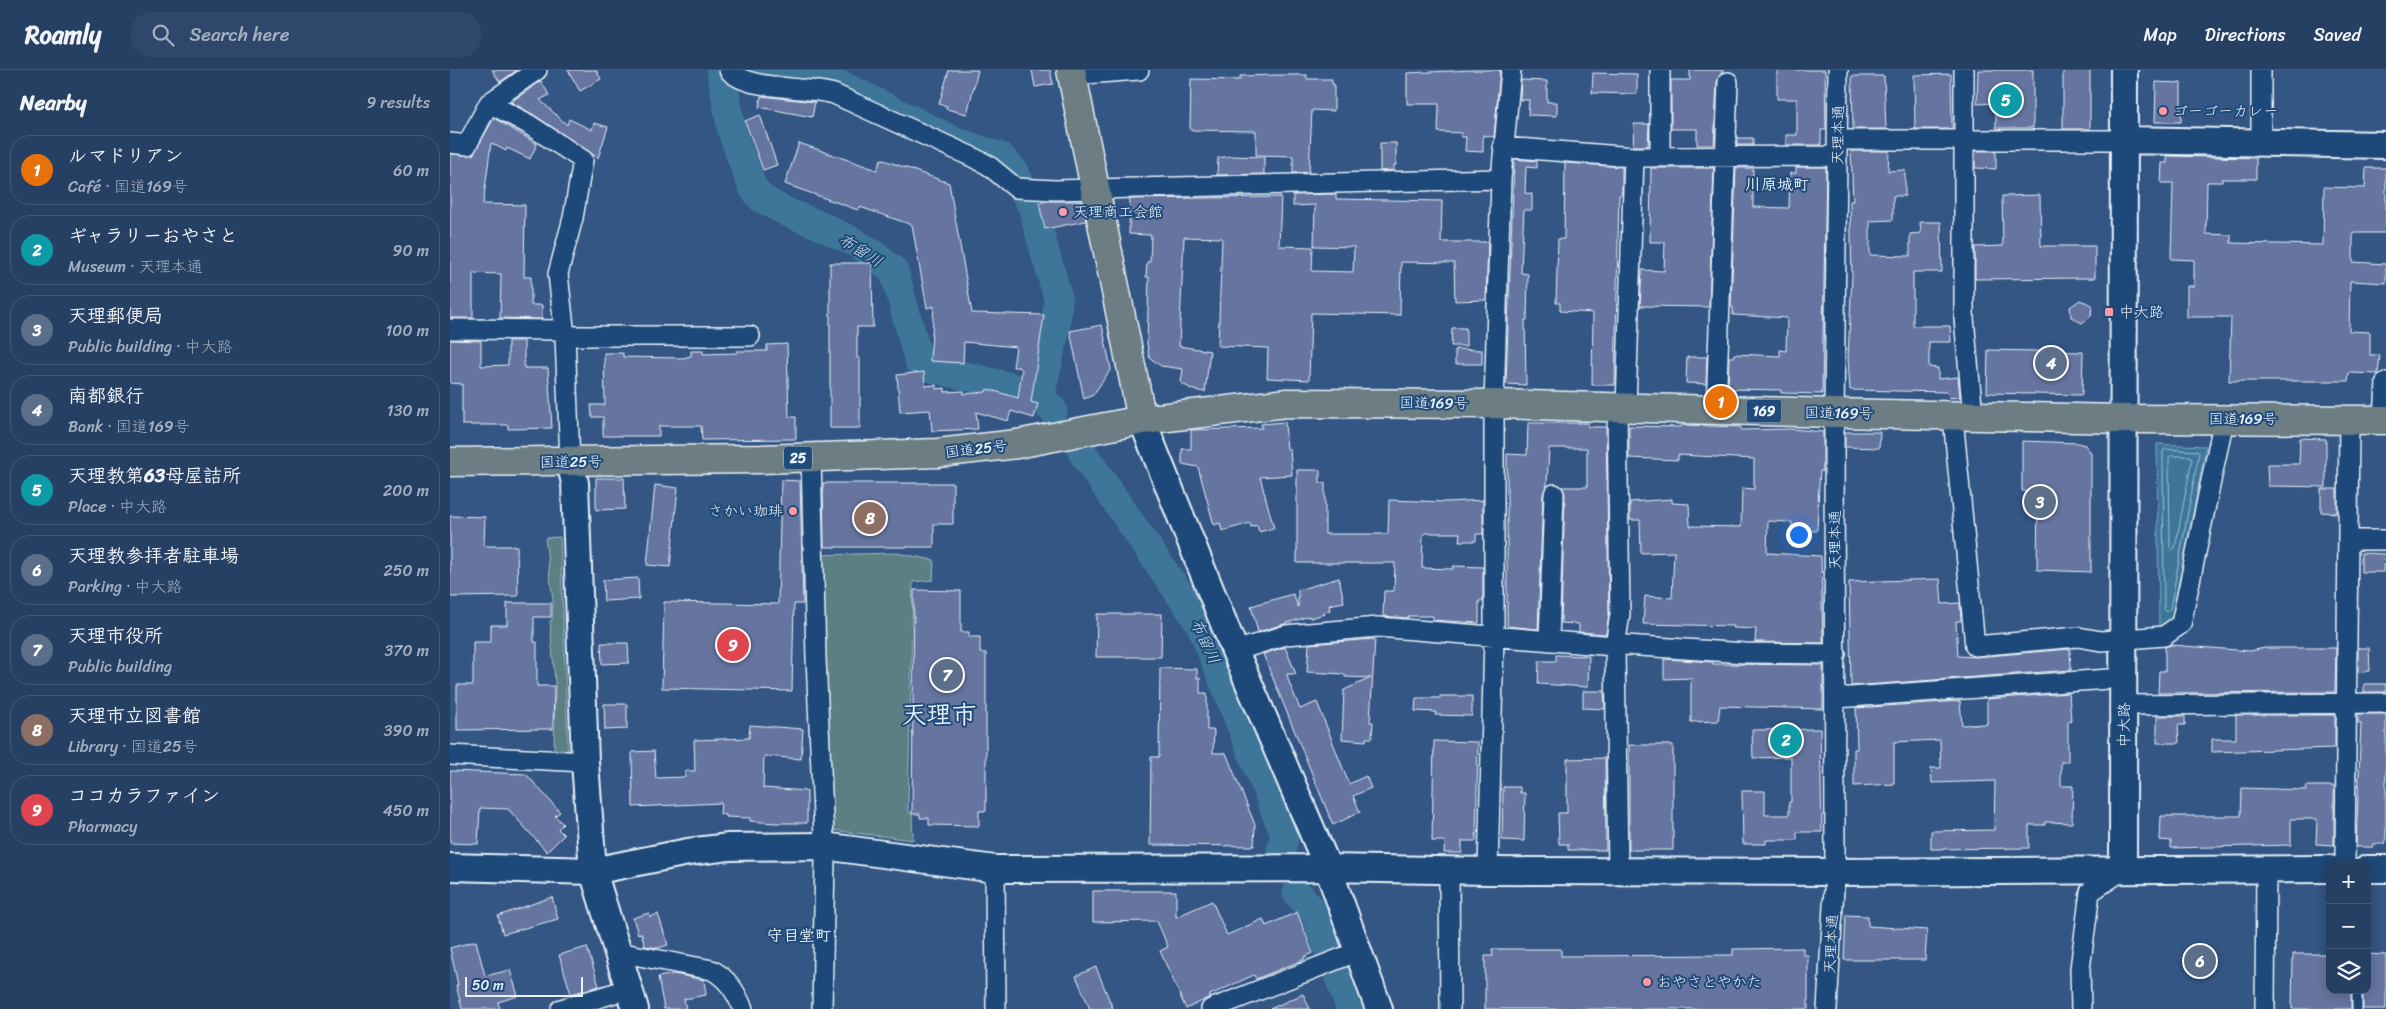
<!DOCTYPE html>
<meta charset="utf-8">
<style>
:root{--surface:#264064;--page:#2e476a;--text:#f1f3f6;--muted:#a4afbf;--line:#425978;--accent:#8c9099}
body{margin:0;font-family:Sriracha,"Klee One",sans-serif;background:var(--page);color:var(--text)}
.controls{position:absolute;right:15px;bottom:15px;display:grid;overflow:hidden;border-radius:10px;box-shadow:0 2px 12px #0003}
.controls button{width:45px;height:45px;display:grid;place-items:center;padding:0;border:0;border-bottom:1px solid var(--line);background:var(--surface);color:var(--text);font:25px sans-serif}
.scale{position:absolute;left:15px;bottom:12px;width:118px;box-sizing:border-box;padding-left:5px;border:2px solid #e8f1f8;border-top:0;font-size:14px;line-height:18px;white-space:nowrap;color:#e8f1f8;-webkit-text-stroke:4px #1f4a7a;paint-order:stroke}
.you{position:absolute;left:1348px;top:464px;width:18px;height:18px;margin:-12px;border:4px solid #fff;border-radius:50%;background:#1a73e8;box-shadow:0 0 0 8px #1a73e833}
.badge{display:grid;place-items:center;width:32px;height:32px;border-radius:50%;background:var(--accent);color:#fff;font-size:16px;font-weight:700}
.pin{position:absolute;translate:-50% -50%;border:2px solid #fff;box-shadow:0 1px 5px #0006}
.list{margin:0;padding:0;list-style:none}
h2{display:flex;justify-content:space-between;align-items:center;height:65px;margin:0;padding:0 20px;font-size:21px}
h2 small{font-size:16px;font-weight:400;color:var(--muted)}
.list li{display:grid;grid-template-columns:32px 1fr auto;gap:15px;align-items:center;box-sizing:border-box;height:70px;margin:0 10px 10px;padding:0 10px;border:1px solid var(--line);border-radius:20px}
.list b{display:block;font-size:19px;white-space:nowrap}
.list p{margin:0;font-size:16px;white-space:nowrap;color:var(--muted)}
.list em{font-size:16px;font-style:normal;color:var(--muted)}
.icon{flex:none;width:28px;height:28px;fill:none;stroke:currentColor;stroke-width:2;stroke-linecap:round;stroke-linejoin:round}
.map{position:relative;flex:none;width:1936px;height:939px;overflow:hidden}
header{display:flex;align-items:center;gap:30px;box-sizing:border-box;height:70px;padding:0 25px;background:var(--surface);border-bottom:1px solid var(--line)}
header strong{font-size:24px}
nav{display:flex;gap:28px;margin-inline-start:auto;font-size:18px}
.search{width:350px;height:45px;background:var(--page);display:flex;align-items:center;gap:12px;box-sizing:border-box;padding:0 18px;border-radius:20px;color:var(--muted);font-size:19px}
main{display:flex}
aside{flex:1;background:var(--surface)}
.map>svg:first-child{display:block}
.green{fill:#5b7f84;stroke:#a2b8be}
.water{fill:#3e7699;stroke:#82a7bf}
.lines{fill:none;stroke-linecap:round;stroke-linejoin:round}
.shore{stroke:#a4c0d2;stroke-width:1}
.river{stroke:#3e7699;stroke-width:29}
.building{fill:#6674a0;stroke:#e8f1f8}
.lane-casing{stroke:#e8f1f8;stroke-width:12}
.street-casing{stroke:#e8f1f8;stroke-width:22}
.secondary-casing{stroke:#e8f1f8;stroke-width:30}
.highway-casing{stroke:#e8f1f8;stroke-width:31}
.lane{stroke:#1f4a7a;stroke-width:9}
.street{stroke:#1f4a7a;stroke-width:19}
.secondary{stroke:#1f4a7a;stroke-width:26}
.highway{stroke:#6c7e84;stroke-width:28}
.poi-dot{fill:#ff9aa2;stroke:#1f4a7a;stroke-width:2}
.labels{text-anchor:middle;stroke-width:4;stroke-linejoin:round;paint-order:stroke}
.shield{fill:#1f4a7a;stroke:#acbfd2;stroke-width:1}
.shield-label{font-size:14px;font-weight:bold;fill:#e8f1f8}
.poi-label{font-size:15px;fill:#e8f1f8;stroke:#1f4a7a;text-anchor:start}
.street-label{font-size:15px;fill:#e8f1f8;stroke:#1f4a7a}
.neighbourhood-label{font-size:16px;font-weight:bold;fill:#e8f1f8;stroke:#1f4a7a}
.water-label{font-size:16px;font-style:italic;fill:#cedfea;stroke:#1f4a7a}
.town-label{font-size:25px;font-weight:bold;fill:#e8f1f8;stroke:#1f4a7a}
</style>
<header>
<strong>Roamly</strong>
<div class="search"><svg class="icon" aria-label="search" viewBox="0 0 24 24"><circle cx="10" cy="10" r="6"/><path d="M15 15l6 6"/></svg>Search here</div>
<nav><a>Map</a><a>Directions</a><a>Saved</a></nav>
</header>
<main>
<aside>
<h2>Nearby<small>9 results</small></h2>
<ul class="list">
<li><span class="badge" style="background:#e8710a">1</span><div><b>ルマドリアン</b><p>Café · 国道169号</p></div><em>60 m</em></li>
<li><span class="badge" style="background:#0f9aa8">2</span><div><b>ギャラリーおやさと</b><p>Museum · 天理本通</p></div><em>90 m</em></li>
<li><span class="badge" style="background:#5c6f8a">3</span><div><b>天理郵便局</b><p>Public building · 中大路</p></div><em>100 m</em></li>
<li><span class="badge" style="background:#5c6f8a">4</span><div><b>南都銀行</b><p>Bank · 国道169号</p></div><em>130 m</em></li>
<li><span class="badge" style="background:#0f9aa8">5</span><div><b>天理教第63母屋詰所</b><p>Place · 中大路</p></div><em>200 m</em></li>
<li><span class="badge" style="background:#5c6f8a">6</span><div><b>天理教参拝者駐車場</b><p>Parking · 中大路</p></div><em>250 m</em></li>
<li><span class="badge" style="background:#5c6f8a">7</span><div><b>天理市役所</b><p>Public building</p></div><em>370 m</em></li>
<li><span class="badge" style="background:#8d6e63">8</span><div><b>天理市立図書館</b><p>Library · 国道25号</p></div><em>390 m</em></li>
<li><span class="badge" style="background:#e0444e">9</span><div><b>ココカラファイン</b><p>Pharmacy</p></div><em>450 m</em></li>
</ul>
</aside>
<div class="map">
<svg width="1936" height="939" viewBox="0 0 1936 939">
<rect width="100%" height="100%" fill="#335685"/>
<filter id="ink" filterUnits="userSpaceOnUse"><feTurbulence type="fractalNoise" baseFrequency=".02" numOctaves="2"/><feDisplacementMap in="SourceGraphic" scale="10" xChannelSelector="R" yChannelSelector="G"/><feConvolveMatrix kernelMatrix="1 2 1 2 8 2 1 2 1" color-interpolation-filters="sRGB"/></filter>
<g filter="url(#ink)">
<path class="green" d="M110,467L118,680L104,683L105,613L100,551L102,550L103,530L95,468Z
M446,483L484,490L483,510L463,512L458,741L462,744L463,770L381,760L367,485Z"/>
<path class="water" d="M1707,374L1756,376L1724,540L1718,558L1709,560Z"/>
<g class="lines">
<path class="shore" d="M1715,379L1747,381L1749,383L1720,539L1717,542L1714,539L1713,382Z
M1721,386H1740L1742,389L1725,478L1722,480L1720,478L1719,388Z"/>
<path class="river" d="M271,0L282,62L302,116L311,128L334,141L369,155L402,171L426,186L444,201L469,292L482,298L577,321L590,328L603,340
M312,0L381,10L504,71L551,87L564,101L582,136L608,228L606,256L590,328
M632,382L751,555L835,765L831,781
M847,823L865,843L901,939"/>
</g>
<path class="building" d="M42,0H67L50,12Z
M118,0H146L151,9L130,21Z
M499,0H528L517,44L496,39L497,36L489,34Z
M582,0H600L603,14L585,17Z
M1024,0H1050L1044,67L1033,65V82L1015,81L1016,67H1011L1012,63L988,62L989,34H957V3Z
M1240,0H1273L1267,12L1264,75H1247V59H1221V10H1240Z
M1327,0H1375L1376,60H1371V75H1336V65H1347V29H1327Z
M1528,0H1583V58H1546V33L1527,34Z
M1613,0H1640V59H1613Z
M1143,3L1187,4V24L1142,23Z
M1501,4L1502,59H1465L1464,5Z
M826,5H857V9H882V14H884V41L862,40L859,102L843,103V86L806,85V61L740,60L741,9L790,10V6Z
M1402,6H1434L1436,59H1403Z
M1071,10L1097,11V32H1107V46L1078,45L1079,30H1070Z
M91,11L99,25L90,30L117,55L119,49L142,60L144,53L158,57L148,88L84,45L61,32Z
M1706,12L1731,13V52H1705Z
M311,26L365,32L362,47L309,37Z
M310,45L327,95L313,100L295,51Z
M44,48L87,74L80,89L57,78L56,81L41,73L33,134L75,135L74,207H81V235H92V249L50,248L51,204L23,203V248H0V84L23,85Z
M1184,54H1199L1198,76H1183Z
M1287,68H1303V75H1287Z
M349,73L427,100L431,89L499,113L522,243L594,245L581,332L588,334L584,348L561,341L558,351L526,342L528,359L482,361L480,340L450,342L447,305L474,302L475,316L486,315V319L495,318V322L514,321V324L536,322L537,319L568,328L572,300L569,297H563L566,277L514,272L513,293L480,291L484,236L477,238L462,155L410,137L408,140L335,114Z
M930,73H946V95H944V100L930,101Z
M1401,81H1439L1438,101L1455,100V126H1443V150L1420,151V185L1460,186V164L1471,163L1470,152H1491L1492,202H1463V256H1500L1501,272H1479V297L1488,298V309L1508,307L1510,327L1499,328L1498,322L1400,320L1398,288L1402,205L1400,131H1403Z
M1525,81H1546V99L1525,98Z
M781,86L814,87V104L767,105L768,88Z
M1717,86L1806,88V109H1772V112H1757L1756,164L1781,165V173L1873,175L1874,117L1915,118L1916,98H1936V163H1903V192L1936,194V213L1900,211L1899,261L1920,262V285H1930L1928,304L1899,303L1898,311H1779L1781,247H1737V216H1744V190L1721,189L1723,113H1711L1712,93H1717Z
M1064,89L1087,91V98L1076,97L1075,123L1082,124V140H1074L1072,178L1071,203L1078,204L1077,250H1075L1076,315L1056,314Z
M1115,93L1172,97V121L1171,125H1169L1165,315H1142L1143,243L1110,241V233H1106L1108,169H1114Z
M1346,97H1376L1372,324L1331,323V320L1278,319L1279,287H1283L1284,284L1330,286V280L1336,281L1337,248L1283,245V237H1281L1286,98H1303V137L1339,138L1340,103H1346Z
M1201,98H1264L1259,237L1190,236L1192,200L1214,201L1215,172H1200Z
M886,124V129L992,131L991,172H1038L1036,230L1005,231L1004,193L951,192L950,245L861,243L859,310L817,308L818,278L768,276L772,168L734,167L729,276L760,281L755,322L743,320L731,313L733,299L711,296L699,287L697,273L699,207H696L697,192H700L701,165L679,164L680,129L831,127L829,176L863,177L862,201L903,202L904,177L864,176L865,135L843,136V125Z
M1590,125L1591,176H1645V208L1525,209V177L1553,176L1552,126Z
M598,131H631L636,151L595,159L589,133Z
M380,193H422L423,257H407V288H410V358H380Z
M1630,230L1642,235L1641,246L1632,253L1621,247L1620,237Z
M652,255L661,299L643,325L634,329L620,261Z
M1002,258H1016V276H1001Z
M0,270L31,271V296L58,295V271H74V298H98L102,358L58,359V355H12V314L0,313Z
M337,274L339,347H346V369L252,370L251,356H209V366H153V347H142L141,335H155L154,283H173V287L233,288L241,286V281H253V284L287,283V281H317V275Z
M1005,279L1032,280V294H1005Z
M1538,280L1633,282L1632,325L1537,323Z
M1237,287H1257L1256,314L1236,313Z
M835,352L837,379H840L842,405L810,407L824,458L809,462L807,455L801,457L800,453L772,461L770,453L764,455L748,397L732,394V379H741V360L812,358L811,354Z
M1078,353H1138V357H1156L1159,543L1156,564L1129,562V554L1111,553L1115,424L1112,417H1137V378H1099L1097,415L1093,424L1088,559L1057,556V384L1077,385Z
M1232,355L1291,357V360L1341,359L1373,362V401H1370L1369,414L1367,461L1342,460V452L1318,451L1317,483L1371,486L1373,573L1305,572L1306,559L1283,558L1284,556L1193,554L1195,526L1222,528L1224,482L1191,483L1190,450H1180V432L1222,429V433L1239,434L1240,456L1291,457L1292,418L1304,419V389L1228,385V390L1179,388V356L1231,357Z
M1395,362H1430L1429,378L1395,377Z
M1850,368L1876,369V417L1818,416L1817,394H1849Z
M1572,371L1628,373L1635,375L1641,383V502L1587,500L1588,422L1572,421Z
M847,400H870V413H875V464H938L939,430L997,432L1033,430V464H1026V471H1009L1010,463H975L973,465L972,498L1003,499V496L1033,497V531H1029V553L983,550V546H958V548L933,546L934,521H944L945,493H847Z
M146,408H174L175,439L146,440Z
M331,410L350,411L353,534H344L342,621L212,618L214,532L328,534Z
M373,413H503V454H484V477H374Z
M205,415L228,418L220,497L197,495Z
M1871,419H1887V443L1871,442Z
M0,446L35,447L34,476H67L68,526L0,527Z
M1911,483L1934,484L1933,502H1911Z
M188,508L189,529L154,531L153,510Z
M889,508L894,532L879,535L880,540L874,542L875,544L860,548V546L808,562L801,536L843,524L848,537V520Z
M1490,509L1492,534L1510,533L1511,551H1506L1508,586L1526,587L1620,579L1621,600L1401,616L1399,512Z
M464,520L511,521V562H519V567H530V583H536V741H529V756L479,755V748H470V744H462Z
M57,533H101V547H84V572H87V616H104L103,659L7,660V615H23V572H41V555H57Z
M647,544H712L711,587H646Z
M925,569L920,652H923L922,668H916V671L892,669L894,620L921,608L895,607V604L857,602L859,574Z
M151,573H178L179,593L152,594Z
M1721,575L1800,581L1815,578H1886L1885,622L1708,623L1709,601H1715V577Z
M835,577L846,604H837L839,612L850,639L867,632L899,714L916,706L921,718L903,726L910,742L883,755L813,584Z
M1908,578H1919L1920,601L1908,602Z
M1106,585L1139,586L1138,617L1088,614L1089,591H1106Z
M1214,589L1263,592V594L1373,595V639L1270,636L1268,651L1241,652V608L1214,609Z
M710,598L747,599V608H750V623H757V660H764L763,683H776L805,755L804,776L700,775L701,687H709Z
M1914,614H1936V622H1914Z
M1133,621H1154L1155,639L1133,638Z
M1619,623L1621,651H1618V692H1611V716H1623L1622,753L1595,752V755H1579V778L1481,779V761L1544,760L1545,711L1482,713L1481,698H1491L1490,670L1444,672V714L1404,716V679H1407L1406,638L1510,631L1512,655L1537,654V629Z
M990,626H1022V646L985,645L986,642L965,641L966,628H990Z
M154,634H177V659L155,660Z
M1908,644H1936V767L1934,774H1923V777H1906L1911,653H1908Z
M1786,645H1885V678L1762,682V669H1786Z
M1707,646H1735V655H1728L1729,673H1707Z
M300,655L353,659L351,689L314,686L313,718L357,721V753H325L300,751V748L276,747V745L270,744L271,733L183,737L182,682L204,681L206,708L235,707V701H245L244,670L299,668Z
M1370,659L1372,762H1347V770H1316V774H1293L1292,721H1315V745H1339V732H1341V687L1303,688L1302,660Z
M984,671L1028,672L1026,771H1012V783H994L995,771H982Z
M1179,675H1223V780H1179Z
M1155,688L1156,780H1118V774H1109L1108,743H1117V689Z
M0,701L76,704L110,742L105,746L113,754L108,759L114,765L97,782L58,739L30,738L28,774L0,773Z
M1856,716H1884V775L1866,774L1867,749H1841V775L1721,778V771L1710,770L1711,746H1791L1792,718L1856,720Z
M1053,717H1070V723H1075L1074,771L1052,770Z
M643,821H726V847L762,831L777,865L813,849L816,856L847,842L863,883L854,887L855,889L806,909L804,905L760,925V927L736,939L710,881L718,877L707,851L643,852Z
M102,827L108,849L53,864L48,846Z
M199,843L200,847L208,844L218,875L208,878L195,876L191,863L188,864L183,848Z
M1396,845L1418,846V856L1477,860L1475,890H1394Z
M26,871L35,906L60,900L68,926L48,932L50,939H12L6,915H8L0,878Z
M137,877L149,916L121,924L109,885Z
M1353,878V885H1358V939H1035V886H1043L1042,879H1111V886L1283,885V879Z
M1843,884H1880V920H1901V939H1842Z
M1917,884L1936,885V939H1913V920H1917Z
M646,897L663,939H640L626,906Z
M224,904L254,910L256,925L234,929L236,939H214L208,907Z
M853,924L860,939H820Z"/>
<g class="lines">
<defs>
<path id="lane" d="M1907,939V920"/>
<path id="street" d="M279,0C296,21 358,16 384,24L520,86L538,95L566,118L605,120L1051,109
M1514,0V248L1523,346
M622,5L689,0
M39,33L78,54L133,90L123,148L108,204L115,266L120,392
M1388,70H1674
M0,73L17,75L39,33L87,0
M1811,73V0
M1053,77L1184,87L1387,86
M1210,87V0
M0,259L115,260
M115,266H300
M1167,337L1170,544L1165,576L1168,801
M1176,337L1184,87
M1266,340L1278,12
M1505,346L1504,358L1525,576L1628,567L1651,571L1714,566L1731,554L1774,349
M1934,350L1936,312
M361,388L366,588L375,790L372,939
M1898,470H1936
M1099,571L1104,424
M785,581L836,565L928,557L1165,576L1175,575L1295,583L1386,584
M1386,628L1674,608
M1674,635L1936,633
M0,685L135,692
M1895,793L1899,350
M545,799L546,939
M999,801L1000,939
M1038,801L1044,567V334L1051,109L1061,0
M168,882L262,900C278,909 286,922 293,939
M111,939L178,919
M761,939L909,881
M1377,939L1385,802L1384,343L1388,0
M1631,939L1630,899L1640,822L1673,800
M1815,939L1816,799"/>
<path id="secondary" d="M1674,70L1936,75
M692,350L785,581L878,798L929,939
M120,392L125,413L135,692L143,801L185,939
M0,797L143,801L238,782L279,777L373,776L545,799L878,798L1038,801L1385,802L1880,799
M1917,799H1936
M1673,800L1674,0"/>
<path id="highway" d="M621,0L692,350
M0,392L311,389L488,383L567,374L692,350L837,333L1044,334L1384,343L1674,349L1936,350"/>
</defs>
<use href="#lane" class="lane-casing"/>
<use href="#street" class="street-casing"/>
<use href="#secondary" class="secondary-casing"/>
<use href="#highway" class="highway-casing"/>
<use href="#lane" class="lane"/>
<use href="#street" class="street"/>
<use href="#secondary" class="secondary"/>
<use href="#highway" class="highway"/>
</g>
</g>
<g class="poi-dot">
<circle cx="1713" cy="41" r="5"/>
<circle cx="613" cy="142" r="5"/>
<rect x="1654" y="237" width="10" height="10" rx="2.5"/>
<circle cx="343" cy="441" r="5"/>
<circle cx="1197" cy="912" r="5"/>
</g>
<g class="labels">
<g class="shield">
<rect x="1296.5" y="329.5" width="35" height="23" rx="4"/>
<rect x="334" y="376.5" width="28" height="23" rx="4"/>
</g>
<g class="shield-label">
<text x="1314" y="346">169</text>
<text x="348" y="393">25</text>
</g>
<g class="poi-label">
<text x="1723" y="46">ゴーゴーカレー</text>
<text x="623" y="147">天理商工会館</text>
<text x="1669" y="247">中大路</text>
<text x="333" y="446" text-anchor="end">さかい珈琲</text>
<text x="1207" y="917">おやさとやかた</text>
</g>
<g class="street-label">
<text transform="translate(1388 65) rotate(-89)" y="5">天理本通</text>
<text transform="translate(984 333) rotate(1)" y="5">国道169号</text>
<text transform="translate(1389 343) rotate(1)" y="5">国道169号</text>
<text x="1793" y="354">国道169号</text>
<text transform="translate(526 379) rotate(-7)" y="5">国道25号</text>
<text transform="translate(121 392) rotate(-1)" y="5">国道25号</text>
<text transform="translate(1385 470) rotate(-90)" y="5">天理本通</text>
<text transform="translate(1674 655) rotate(-90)" y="5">中大路</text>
<text transform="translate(1381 874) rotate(-87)" y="5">天理本通</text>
</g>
<g class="neighbourhood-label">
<text x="1327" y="120">川原城町</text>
<text x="349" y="871">守目堂町</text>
</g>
<g class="water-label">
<text transform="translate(411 180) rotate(32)" y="6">布留川</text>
<text transform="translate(756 571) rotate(65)" y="6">布留川</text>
</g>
<g class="town-label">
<text x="489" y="653">天理市</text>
</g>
</g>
</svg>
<div class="controls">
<button>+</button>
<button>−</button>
<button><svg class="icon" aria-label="layers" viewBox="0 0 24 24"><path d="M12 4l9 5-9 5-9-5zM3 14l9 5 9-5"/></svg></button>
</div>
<div class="scale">50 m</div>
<div class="you"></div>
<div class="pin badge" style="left:1271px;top:332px;background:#e8710a">1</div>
<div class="pin badge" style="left:1336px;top:670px;background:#0f9aa8">2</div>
<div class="pin badge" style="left:1590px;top:432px;background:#5c6f8a">3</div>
<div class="pin badge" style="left:1601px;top:293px;background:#5c6f8a">4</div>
<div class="pin badge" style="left:1556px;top:30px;background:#0f9aa8">5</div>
<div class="pin badge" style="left:1750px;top:891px;background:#5c6f8a">6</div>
<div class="pin badge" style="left:497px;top:605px;background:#5c6f8a">7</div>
<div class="pin badge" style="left:420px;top:448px;background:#8d6e63">8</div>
<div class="pin badge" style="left:283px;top:575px;background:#e0444e">9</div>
</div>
</main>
